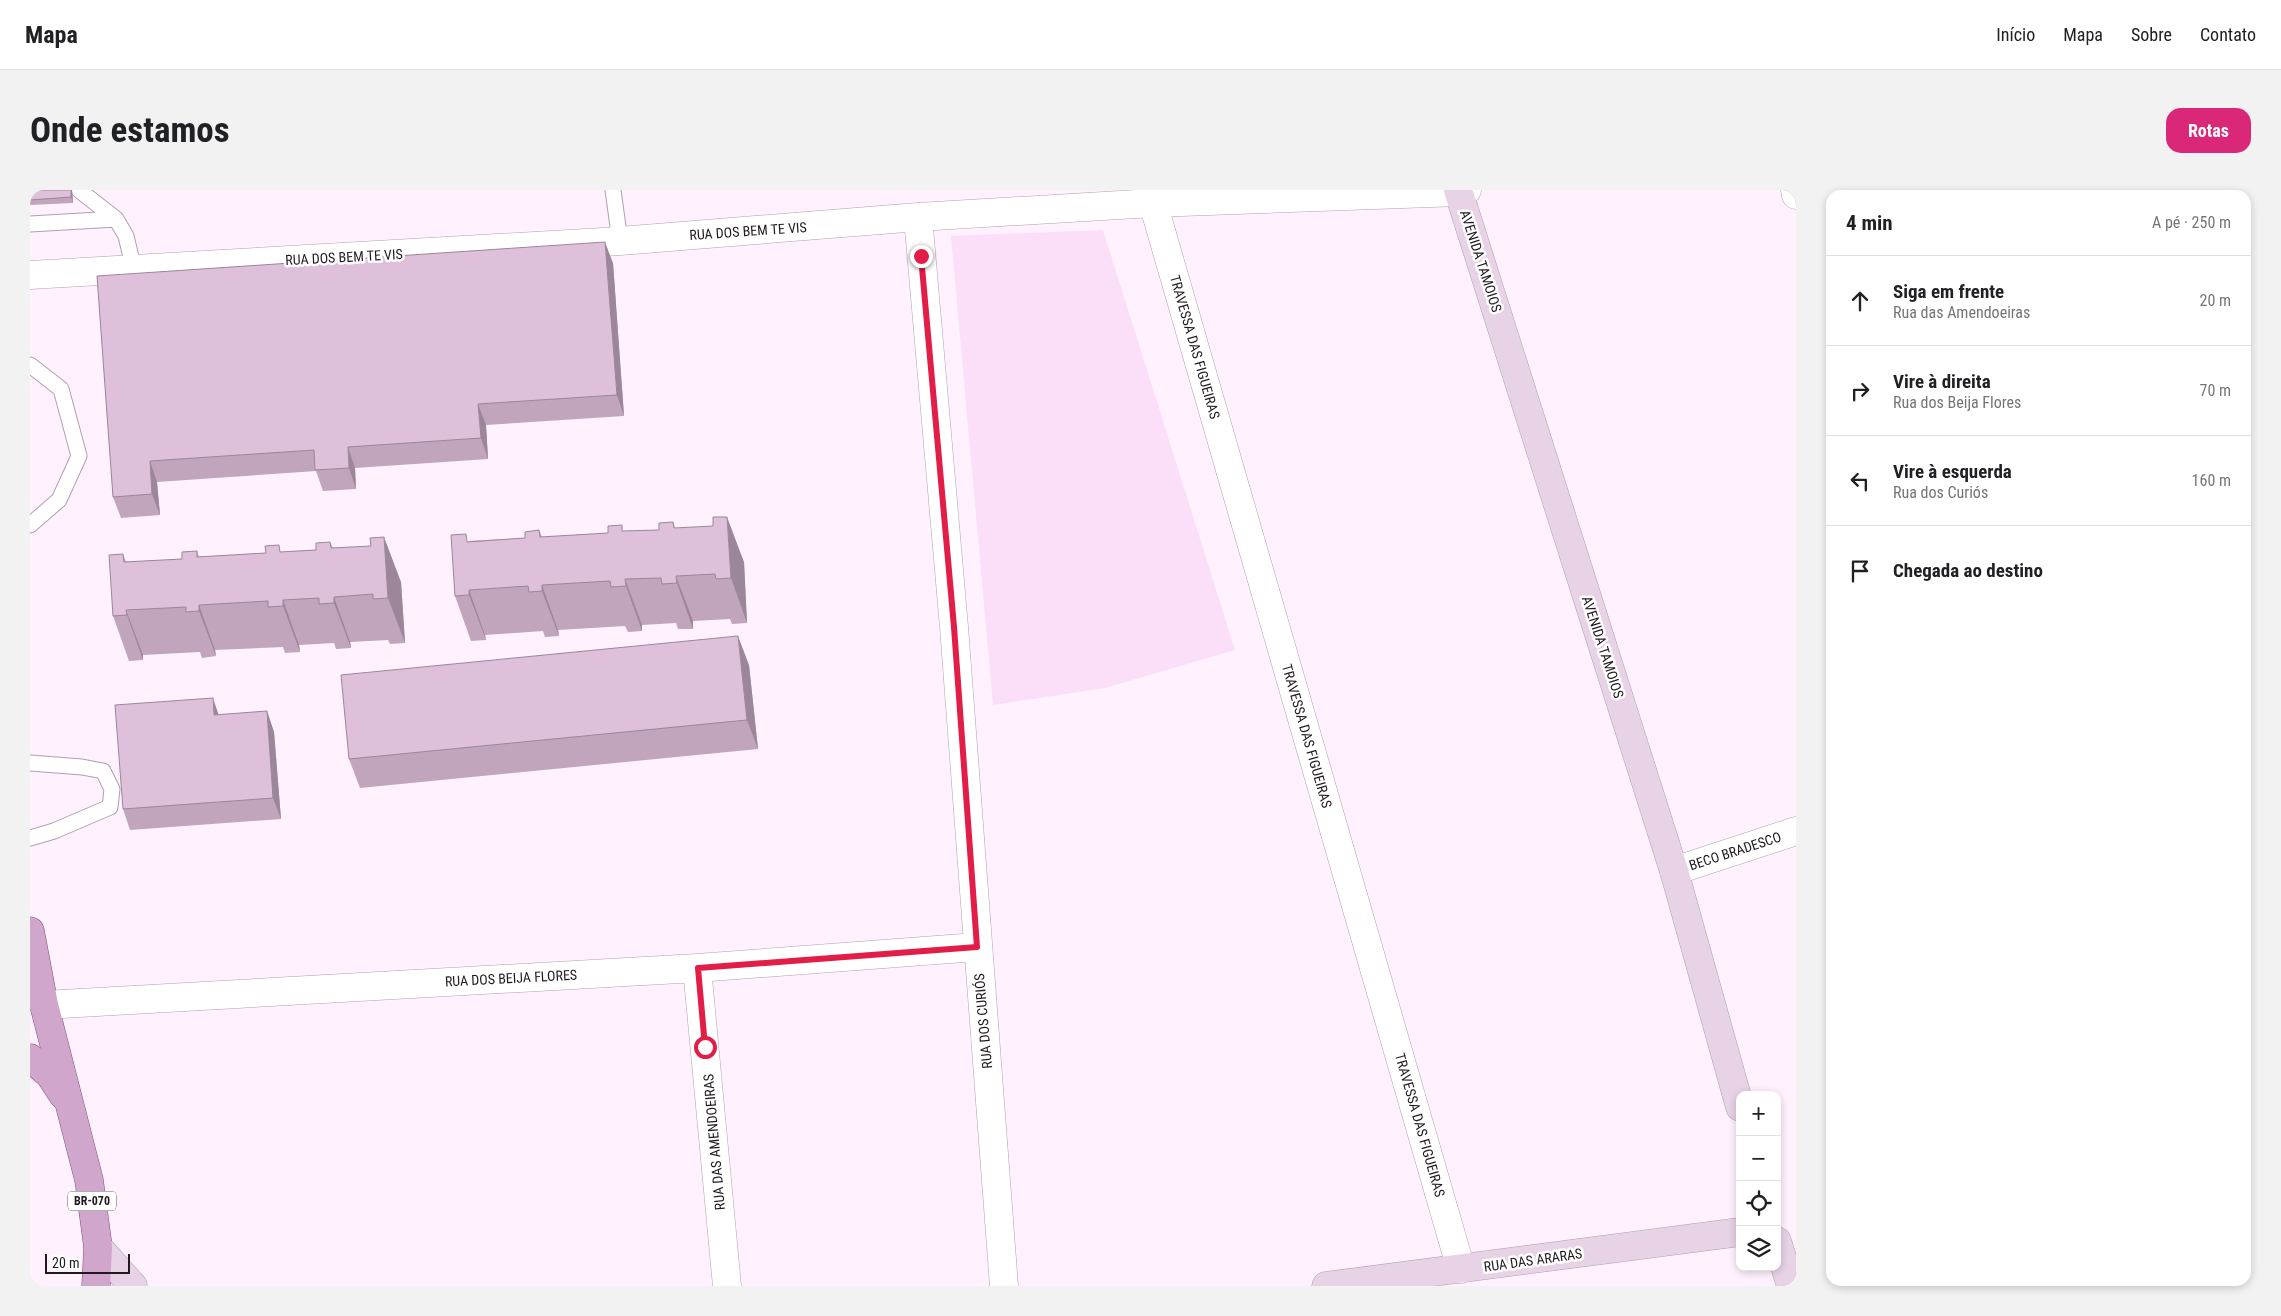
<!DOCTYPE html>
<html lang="pt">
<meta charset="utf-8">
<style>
:root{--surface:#fff;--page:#f2f2f2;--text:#202124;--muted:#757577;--line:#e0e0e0;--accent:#db2777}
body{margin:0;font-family:"Roboto Condensed",sans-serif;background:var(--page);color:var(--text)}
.controls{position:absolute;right:15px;bottom:15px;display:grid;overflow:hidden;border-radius:10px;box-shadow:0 2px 8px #0003}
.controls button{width:45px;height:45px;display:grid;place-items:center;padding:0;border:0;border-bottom:1px solid var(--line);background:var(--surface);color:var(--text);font:25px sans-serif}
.scale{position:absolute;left:15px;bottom:12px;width:85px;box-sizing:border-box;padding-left:5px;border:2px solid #201a1f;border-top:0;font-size:14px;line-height:18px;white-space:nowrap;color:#201a1f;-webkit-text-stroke:4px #fff;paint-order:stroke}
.stop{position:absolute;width:15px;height:15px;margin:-11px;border:4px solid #e11d48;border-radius:50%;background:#fff}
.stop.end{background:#e11d48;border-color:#fff;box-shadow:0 1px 5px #0008}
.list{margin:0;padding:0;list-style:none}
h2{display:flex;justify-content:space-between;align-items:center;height:65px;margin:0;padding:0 20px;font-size:21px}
h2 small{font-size:16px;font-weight:400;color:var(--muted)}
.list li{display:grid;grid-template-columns:32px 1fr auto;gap:15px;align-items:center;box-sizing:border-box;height:90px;padding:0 20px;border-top:1px solid var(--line)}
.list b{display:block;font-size:19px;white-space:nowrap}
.list p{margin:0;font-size:16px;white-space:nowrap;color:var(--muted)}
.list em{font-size:16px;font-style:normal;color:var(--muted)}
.icon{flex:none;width:28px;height:28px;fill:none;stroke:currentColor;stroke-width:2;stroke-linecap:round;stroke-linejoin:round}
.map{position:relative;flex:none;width:1766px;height:1096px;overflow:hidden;border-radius:15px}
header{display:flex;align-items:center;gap:30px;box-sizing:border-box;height:70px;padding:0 25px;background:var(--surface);border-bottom:1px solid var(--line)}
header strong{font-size:24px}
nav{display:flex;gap:28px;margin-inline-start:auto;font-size:18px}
.intro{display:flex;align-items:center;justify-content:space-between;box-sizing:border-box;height:120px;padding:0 30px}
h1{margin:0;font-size:35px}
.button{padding:12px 22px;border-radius:15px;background:var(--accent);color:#fff;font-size:18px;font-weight:700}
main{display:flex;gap:30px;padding:0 30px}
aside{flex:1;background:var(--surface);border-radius:15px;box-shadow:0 2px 8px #0003}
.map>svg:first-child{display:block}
.green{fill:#fbdef7}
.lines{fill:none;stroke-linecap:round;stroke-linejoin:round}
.lane-casing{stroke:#afa0ad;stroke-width:17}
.street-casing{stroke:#afa0ad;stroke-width:29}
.secondary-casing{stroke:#afa0ad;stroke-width:29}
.primary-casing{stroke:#7f4e7b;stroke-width:29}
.lane{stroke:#fff;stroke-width:15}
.street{stroke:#fff;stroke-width:28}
.secondary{stroke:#e8d2e6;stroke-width:28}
.primary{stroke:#d1a6cd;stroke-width:28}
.wall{fill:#c0a5bc}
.shaded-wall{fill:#9c8699}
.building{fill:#dfc0db;stroke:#9c8699}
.route{stroke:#e11d48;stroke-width:6}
.labels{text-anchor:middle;stroke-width:5;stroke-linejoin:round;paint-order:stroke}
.shield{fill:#fff;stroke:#635f62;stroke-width:1}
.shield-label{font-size:12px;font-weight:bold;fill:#201a1f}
.street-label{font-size:14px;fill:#201a1f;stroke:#fff}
</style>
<header>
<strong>Mapa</strong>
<nav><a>Início</a><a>Mapa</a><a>Sobre</a><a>Contato</a></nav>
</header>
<div class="intro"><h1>Onde estamos</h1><a class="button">Rotas</a></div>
<main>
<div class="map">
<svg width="1766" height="1096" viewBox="0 0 1766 1096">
<rect width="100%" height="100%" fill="#fff1fd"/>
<path class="green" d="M1073,40L1205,460L1075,498L963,515L921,46Z"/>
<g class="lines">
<defs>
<path id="lane" d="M49,0L86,29L96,46L104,80
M583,0L590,51
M0,34L86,29
M0,175L31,199L49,266L29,310L0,335
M0,573L52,577L73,581L82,599L80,617L24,641L0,648"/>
<path id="street" d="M1765,0L1766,5
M1123,13L1431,1079
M888,27L924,437L974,1096
M0,85L590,51L888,27L1123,13L1429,2L1437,0
M1644,681L1766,641
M667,778L697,1096
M14,815L667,778L947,757"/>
<path id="secondary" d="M1428,0L1644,681L1710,917
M1747,1051L1761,1096
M68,1057L103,1096
M1296,1096L1710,1042"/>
<path id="primary" d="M0,741L14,815L59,990L68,1057L66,1096
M0,868L20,885L33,905"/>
</defs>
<use href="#lane" class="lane-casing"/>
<use href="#street" class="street-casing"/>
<use href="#secondary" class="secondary-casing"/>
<use href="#primary" class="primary-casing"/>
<use href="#lane" class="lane"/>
<use href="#street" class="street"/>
<use href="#secondary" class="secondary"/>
<use href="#primary" class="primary"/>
</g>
<path class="wall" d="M0,0H42L43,13L0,15Z
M583,73L594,226L456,235L458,269L325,278L326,299L293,301L286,281L127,292L130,325L91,328L83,307L67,86Z
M643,332L645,338L714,372L717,433L702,434L700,429L663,431V439H648L646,433L612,435V441L598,442L595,436L528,440L529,446L515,447L513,441L455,445L456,450L441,451L425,406L439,351L495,348L509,340L512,347L629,340Z
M300,352L303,358L371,392L375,453L360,454L358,450L320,452L321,458L306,459L304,453L269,455L270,462L255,463L253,457L185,460L186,466L172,468L170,462L113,465V470L99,471L83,426L93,364L96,372L152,369L167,361L169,367L286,360Z
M719,475L728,559L330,598L319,569Z
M237,521L244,542L251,629L100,640L93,619L189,525Z"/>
<path class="shaded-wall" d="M41,0H42L43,13L41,7Z
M575,52L583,73L594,226L587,205Z
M448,214L456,235L458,269L451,248Z
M318,257L325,278L326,299L319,278Z
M120,271L127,292L130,325L122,304Z
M697,327L714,372L717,433L701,388Z
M354,347L371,392L375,453L358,408Z
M646,386L663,431V439L647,393Z
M595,389L612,435V441L596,396Z
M512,395L528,440L529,446L512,401Z
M439,400L455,445L456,450L439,405Z
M304,407L320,452L321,458L304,413Z
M253,410L269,455L270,462L253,416Z
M169,415L185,460L186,466L169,421Z
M96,420L113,465V470L97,425Z
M708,446L719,475L728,559L717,530Z
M183,508L190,529L184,525Z
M237,521L244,542L251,629L243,608Z"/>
<path class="building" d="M0,0H41V7L0,10Z
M575,52L587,205L448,214L451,248L318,257L319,278L285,280L284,260L120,271L122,304L83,307L67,86Z
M683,327H697L701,388L686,389L685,384L646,386L647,393L632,394L631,388L595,389L596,396L581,397L580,391L512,395V401L499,402L498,396L439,400V405L425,406L421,345L436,344L437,352L495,348V342L509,340L510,347L578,343V336L592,335V341L629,340V333L643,332L644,338L683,336Z
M354,347L358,408L343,409V404L304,407V413L289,414V408L253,410V416L238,417V411L169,415V421L156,422V417L96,420L97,425L83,426L79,365L93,364L94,372L152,369V362L167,361V367L236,363L235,356L249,355L250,362L286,360V353L300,352L301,358L341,356L340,348Z
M708,446L717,530L319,569L311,485Z
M183,508L184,525L237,521L243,608L93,619L85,515Z"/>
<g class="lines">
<path class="route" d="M675,857L668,778L947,757L924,437L891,66"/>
</g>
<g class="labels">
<rect class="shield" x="38" y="1001.5" width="48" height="19" rx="4"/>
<g class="shield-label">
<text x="62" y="1015">BR-070</text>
</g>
<g class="street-label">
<text transform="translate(718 41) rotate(-4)" y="5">RUA DOS BEM TE VIS</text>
<text transform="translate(314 67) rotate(-3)" y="5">RUA DOS BEM TE VIS</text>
<text transform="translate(1451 71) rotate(72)" y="5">AVENIDA TAMOIOS</text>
<text transform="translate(1165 157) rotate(74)" y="5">TRAVESSA DAS FIGUEIRAS</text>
<text transform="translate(1573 457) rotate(72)" y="5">AVENIDA TAMOIOS</text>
<text transform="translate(1277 546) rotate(74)" y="5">TRAVESSA DAS FIGUEIRAS</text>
<text transform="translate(1705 661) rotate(-18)" y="5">BECO BRADESCO</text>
<text transform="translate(481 788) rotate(-3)" y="5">RUA DOS BEIJA FLORES</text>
<text transform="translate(953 831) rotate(-95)" y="5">RUA DOS CURIÓS</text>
<text transform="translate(1390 935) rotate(74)" y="5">TRAVESSA DAS FIGUEIRAS</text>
<text transform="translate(684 952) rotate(-95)" y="5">RUA DAS AMENDOEIRAS</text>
<text transform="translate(1503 1070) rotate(-8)" y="5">RUA DAS ARARAS</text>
</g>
</g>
</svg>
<div class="controls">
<button>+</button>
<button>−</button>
<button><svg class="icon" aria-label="locate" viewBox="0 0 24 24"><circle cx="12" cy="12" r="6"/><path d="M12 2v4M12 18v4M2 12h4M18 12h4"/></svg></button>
<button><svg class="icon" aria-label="layers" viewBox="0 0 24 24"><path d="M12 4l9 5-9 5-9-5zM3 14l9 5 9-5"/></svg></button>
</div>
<div class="scale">20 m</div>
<div class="stop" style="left:675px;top:857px"></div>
<div class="stop end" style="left:891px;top:66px"></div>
</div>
<aside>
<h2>4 min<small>A pé · 250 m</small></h2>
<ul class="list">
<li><svg class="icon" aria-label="ahead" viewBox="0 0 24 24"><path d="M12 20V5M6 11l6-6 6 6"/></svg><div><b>Siga em frente</b><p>Rua das Amendoeiras</p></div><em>20 m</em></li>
<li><svg class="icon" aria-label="right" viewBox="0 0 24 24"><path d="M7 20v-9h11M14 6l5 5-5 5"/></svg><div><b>Vire à direita</b><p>Rua dos Beija Flores</p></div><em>70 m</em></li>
<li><svg class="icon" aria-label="left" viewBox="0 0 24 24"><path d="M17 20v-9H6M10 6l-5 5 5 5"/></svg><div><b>Vire à esquerda</b><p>Rua dos Curiós</p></div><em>160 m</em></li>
<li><svg class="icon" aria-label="arrive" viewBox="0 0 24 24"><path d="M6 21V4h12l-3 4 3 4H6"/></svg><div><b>Chegada ao destino</b></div></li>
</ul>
</aside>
</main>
